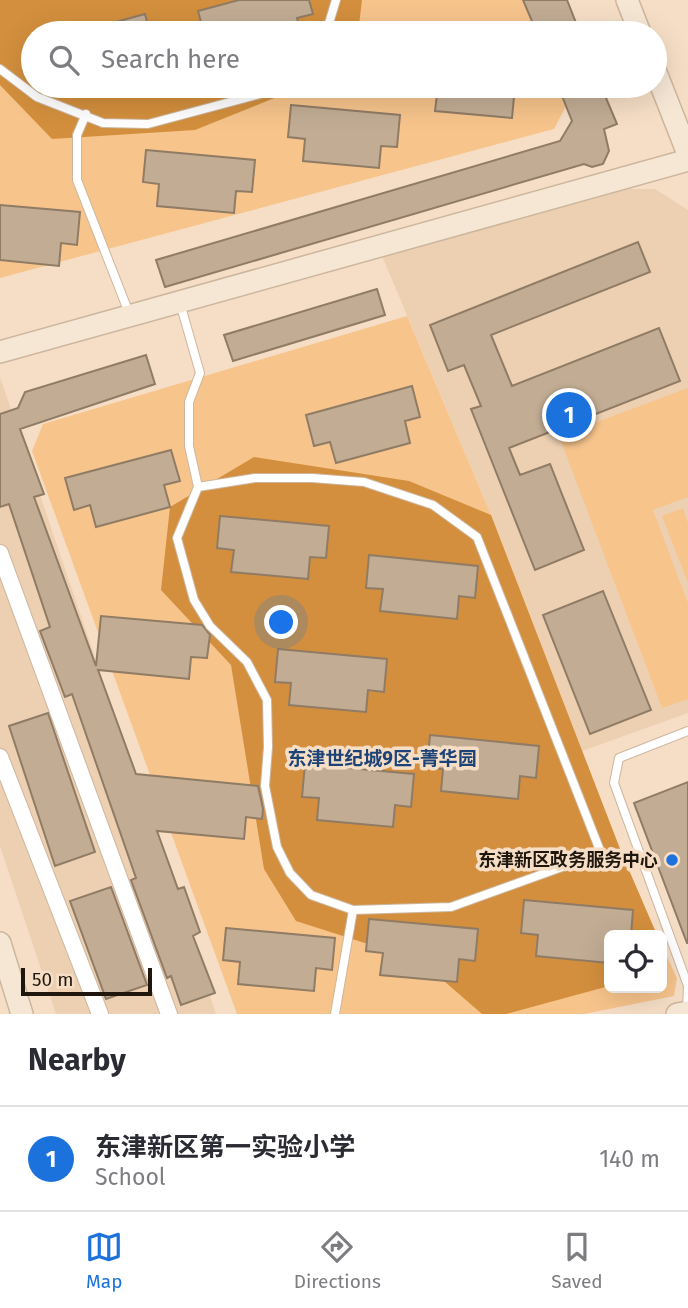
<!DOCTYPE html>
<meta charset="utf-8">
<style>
:root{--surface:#fff;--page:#f7f7f7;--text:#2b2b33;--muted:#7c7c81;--line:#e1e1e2;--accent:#1c72dc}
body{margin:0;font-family:"Fira Sans","Noto Sans SC",sans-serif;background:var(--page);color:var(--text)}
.controls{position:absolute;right:21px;bottom:21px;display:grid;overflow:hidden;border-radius:10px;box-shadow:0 7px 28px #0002}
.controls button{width:63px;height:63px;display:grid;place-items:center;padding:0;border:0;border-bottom:2px solid var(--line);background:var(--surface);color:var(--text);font:35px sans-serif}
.scale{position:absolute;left:21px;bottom:18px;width:131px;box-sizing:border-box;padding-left:7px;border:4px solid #1f170e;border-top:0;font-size:19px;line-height:24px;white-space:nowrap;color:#1f170e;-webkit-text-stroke:5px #f6dec6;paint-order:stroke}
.you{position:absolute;left:282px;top:623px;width:24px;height:24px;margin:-18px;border:5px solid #fff;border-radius:50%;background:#1a73e8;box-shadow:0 0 0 10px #1a73e833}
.badge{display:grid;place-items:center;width:46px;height:46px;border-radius:50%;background:var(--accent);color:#fff;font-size:23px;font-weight:700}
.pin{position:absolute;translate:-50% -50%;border:4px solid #fff;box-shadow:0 2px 7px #0006}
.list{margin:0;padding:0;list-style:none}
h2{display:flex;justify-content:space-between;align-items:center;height:91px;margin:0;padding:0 28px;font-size:30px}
h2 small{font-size:23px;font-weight:400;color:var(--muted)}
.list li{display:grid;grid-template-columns:46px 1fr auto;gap:21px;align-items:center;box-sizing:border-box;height:105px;padding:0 28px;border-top:2px solid var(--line)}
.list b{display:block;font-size:26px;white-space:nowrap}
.list p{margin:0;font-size:23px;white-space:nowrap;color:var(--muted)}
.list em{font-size:23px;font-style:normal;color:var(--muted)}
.icon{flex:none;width:38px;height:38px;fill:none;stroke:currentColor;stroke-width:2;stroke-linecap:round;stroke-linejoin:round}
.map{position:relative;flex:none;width:688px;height:1014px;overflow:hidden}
.search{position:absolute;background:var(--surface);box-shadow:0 7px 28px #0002;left:21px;right:21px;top:21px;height:77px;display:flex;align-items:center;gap:18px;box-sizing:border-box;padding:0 24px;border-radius:38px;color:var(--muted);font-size:26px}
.sheet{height:196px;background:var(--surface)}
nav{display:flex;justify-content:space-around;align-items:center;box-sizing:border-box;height:98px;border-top:2px solid var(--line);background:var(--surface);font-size:19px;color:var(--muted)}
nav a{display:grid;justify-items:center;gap:4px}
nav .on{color:var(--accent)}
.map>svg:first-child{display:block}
.built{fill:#edd0b2}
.green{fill:#f7c48c}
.forest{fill:#d38f3d}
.building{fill:#c2ac94;stroke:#907b65;stroke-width:2}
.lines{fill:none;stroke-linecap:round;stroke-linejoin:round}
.lane-casing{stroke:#cdb69e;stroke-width:10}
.street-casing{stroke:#cdb69e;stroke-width:18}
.secondary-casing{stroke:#cdb69e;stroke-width:24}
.lane{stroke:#fff;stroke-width:8}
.street{stroke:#fff;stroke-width:16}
.secondary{stroke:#f6e7d5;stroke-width:21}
.poi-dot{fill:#1c72dc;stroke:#f6dec6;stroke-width:2.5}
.labels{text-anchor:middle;stroke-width:7;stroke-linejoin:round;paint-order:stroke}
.poi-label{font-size:18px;font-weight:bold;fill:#1f170e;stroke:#f6dec6;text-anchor:end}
.neighbourhood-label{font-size:19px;font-weight:bold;fill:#1c4378;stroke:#f6dec6}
</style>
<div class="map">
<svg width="688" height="1014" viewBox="0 0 688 1014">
<rect width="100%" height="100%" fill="#f6dec6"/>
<path class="built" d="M625,189H655L688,210V713L582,751L491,515L382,256Z
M0,377L216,1014H56L0,846Z"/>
<path class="green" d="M0,0H523L537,33H33V86H558L566,106L554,129L0,278Z
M407,316L491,515L622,854L657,935H609V988H662V946L677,978L674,996L584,1014H237L32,451L43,424Z
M688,388V497L653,510L688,603V699L662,708L559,436Z
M683,508L688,523V583L662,516Z"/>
<path class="forest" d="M0,0H362L358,33H33V86H304L195,130L52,139L0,85Z
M254,457L409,481L491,515L622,854L657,935H609V986L506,1014H482L421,961L296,921L264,869L231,665L161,590L170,507Z"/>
<path class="building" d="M239,0H309L313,14L297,18L301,33H204L198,11Z
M523,0H567L580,33H537Z
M145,14L150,33H91L90,29Z
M438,86H515L512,118L435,111Z
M558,86H601L617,124L604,129L609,151L603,164L592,167L584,164L165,287L156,260L560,141L572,121Z
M291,105L400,115L397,147L381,146L379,168L303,161L305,139L288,137Z
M146,150L255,160L252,192L236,191L234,213L157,206L159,184L143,182Z
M0,205L80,212L77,245L61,243L59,266L0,260Z
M638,242L650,272L491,335L512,386L659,328L680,381L509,448L520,475L550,464L584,550L535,570L471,409L481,406L464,365L448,371L430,325Z
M377,289L385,315L233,361L224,335Z
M146,355L155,384L20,429L44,494L34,497L96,666L101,616L202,625L210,635L207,658L191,657L189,679L98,670L136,774L258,786L263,809L262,819L246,817L244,839L157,831L178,889L184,887L200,932L193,936L215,993L181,1005L171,976L167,978L131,880L136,878L72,694L65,697L40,631L50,627L9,504L0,507V414L18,408L25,392Z
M412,386L420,417L405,421L410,443L336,463L330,442L314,446L306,415Z
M171,450L180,481L164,485L170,507L96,527L90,505L74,510L65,478Z
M220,516L329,526L326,558L310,557L308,579L231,572L234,550L217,548Z
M369,555L478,566L475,598L459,596L457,619L380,611L383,589L366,588Z
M603,591L651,710L590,734L543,615Z
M278,649L387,659L384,692L368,690L366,712L289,705L291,683L275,682Z
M48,713L95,852L55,866L9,726Z
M430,735L539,746L536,778L520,776L518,799L441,791L443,769L427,768Z
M305,764L414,774L411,807L395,805L393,827L317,820L319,798L302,797Z
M688,782V943H687L634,803Z
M111,887L147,985L106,999L70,901Z
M524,900L633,910L631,935H609V963L536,956L538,935L521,933Z
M369,919L478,929L475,961L459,959L457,982L380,975L383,953L366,951Z
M226,928L335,938L332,970L316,968L314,991L238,984L240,962L223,960Z"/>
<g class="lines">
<defs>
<path id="lane" d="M326,33L336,0
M0,69L37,97L103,123L148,124L290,86
M86,114L77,135V180L129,313
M180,303L200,373L189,402V446L198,487
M255,478H312L364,482L433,505L477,537L601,853L451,907L353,910L311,895L290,873L277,847L265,786L268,747L267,700L247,662L210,626L194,600L177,538L198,487Z
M687,1010L688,986L614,783L619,758L688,731
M335,1014L353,910"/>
<path id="street" d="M0,553L169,1014
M0,757L100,1014"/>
<path id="secondary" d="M627,0L640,33
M655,70L688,154
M0,352L688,160
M0,943L22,1014
M677,1014L688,1012"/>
</defs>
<use href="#lane" class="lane-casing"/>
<use href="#street" class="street-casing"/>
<use href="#secondary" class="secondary-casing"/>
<use href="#lane" class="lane"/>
<use href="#street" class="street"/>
<use href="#secondary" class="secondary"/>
</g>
<circle class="poi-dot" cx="672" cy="860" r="7"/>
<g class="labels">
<g class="poi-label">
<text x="658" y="866">东津新区政务服务中心</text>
</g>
<g class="neighbourhood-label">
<text x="382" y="765">东津世纪城9区-菁华园</text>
</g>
</g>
</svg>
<div class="controls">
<button><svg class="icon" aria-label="locate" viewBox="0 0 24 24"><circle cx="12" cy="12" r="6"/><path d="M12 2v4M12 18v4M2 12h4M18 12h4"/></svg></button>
</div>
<div class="scale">50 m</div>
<div class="you"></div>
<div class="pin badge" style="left:569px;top:415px">1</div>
<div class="search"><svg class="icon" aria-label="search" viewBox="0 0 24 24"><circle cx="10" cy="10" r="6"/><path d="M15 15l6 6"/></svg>Search here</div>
</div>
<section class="sheet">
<h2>Nearby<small></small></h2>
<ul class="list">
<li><span class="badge">1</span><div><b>东津新区第一实验小学</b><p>School</p></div><em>140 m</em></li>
</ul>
</section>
<nav>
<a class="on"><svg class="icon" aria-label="map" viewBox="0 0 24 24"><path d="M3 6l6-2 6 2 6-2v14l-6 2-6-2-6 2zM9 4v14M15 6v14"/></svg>Map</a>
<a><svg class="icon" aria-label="directions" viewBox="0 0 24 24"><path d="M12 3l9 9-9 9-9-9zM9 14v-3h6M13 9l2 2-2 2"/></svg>Directions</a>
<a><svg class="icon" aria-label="saved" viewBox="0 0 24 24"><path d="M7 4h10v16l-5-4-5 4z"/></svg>Saved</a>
</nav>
